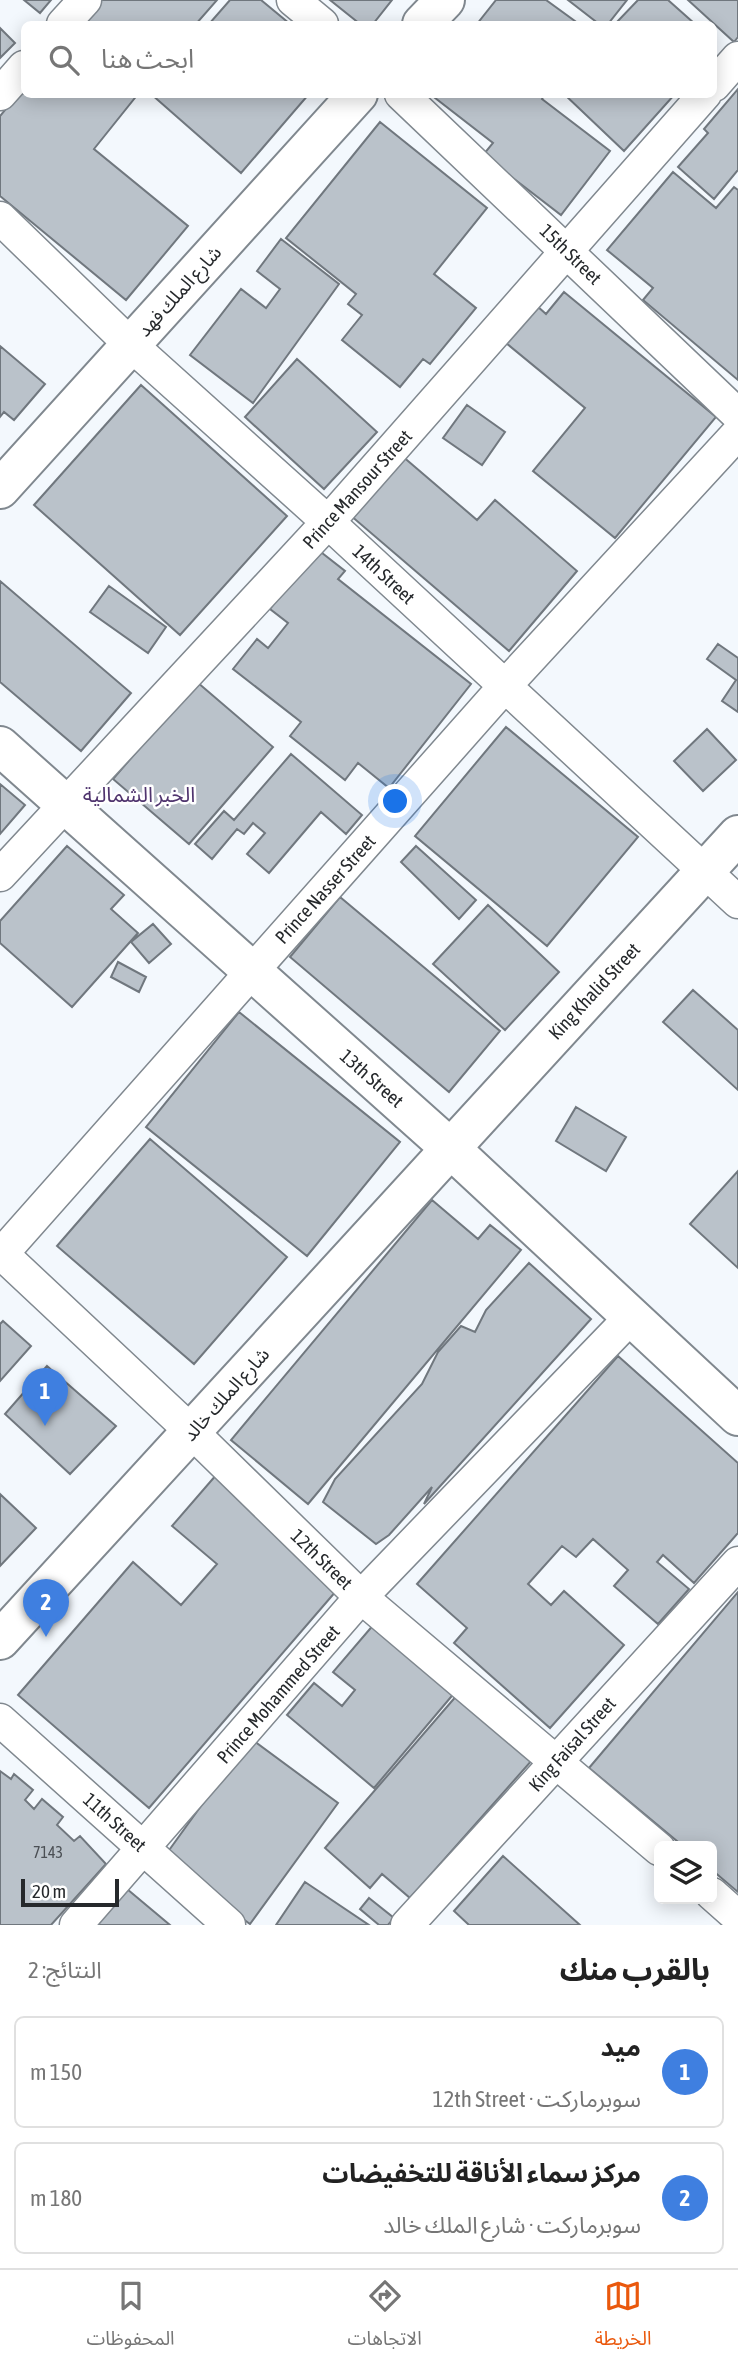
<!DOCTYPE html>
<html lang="ar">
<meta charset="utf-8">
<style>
:root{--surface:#fff;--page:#f6f6f6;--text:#222;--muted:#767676;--line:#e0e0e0;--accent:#ea580c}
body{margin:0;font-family:"Asap Condensed","Noto Sans Arabic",sans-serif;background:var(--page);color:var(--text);direction:rtl}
.controls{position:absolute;right:21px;bottom:21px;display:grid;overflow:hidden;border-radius:10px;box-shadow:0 4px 18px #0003}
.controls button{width:63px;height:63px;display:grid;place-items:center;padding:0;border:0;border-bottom:2px solid var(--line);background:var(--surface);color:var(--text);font:35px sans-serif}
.scale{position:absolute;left:21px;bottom:18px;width:98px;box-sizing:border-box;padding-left:7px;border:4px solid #26292c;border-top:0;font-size:19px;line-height:24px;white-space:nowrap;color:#26292c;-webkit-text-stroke:5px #fff;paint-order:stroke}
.you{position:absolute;left:396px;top:802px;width:24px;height:24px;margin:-18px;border:5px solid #fff;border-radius:50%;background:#1a73e8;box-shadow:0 0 0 10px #1a73e833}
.badge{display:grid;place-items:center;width:46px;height:46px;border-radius:50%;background:var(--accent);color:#fff;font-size:23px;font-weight:700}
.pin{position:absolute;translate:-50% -58px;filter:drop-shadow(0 2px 4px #0008)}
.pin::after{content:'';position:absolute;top:37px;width:24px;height:21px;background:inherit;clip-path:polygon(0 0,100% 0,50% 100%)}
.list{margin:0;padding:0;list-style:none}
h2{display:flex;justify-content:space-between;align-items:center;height:91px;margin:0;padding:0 28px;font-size:30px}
h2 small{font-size:23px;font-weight:400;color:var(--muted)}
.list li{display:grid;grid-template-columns:46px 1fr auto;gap:21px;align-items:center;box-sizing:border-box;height:112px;margin:0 14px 14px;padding:0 14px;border:2px solid var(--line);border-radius:10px}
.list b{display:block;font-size:26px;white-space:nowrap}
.list p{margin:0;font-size:23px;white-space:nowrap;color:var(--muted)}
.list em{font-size:23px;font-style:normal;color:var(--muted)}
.icon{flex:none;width:38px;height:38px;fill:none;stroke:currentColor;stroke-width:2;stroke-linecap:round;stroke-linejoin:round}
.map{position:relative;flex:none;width:738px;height:1925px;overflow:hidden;direction:ltr}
.search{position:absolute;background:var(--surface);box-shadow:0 4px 18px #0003;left:21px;right:21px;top:21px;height:77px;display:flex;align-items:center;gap:18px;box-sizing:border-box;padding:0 24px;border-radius:10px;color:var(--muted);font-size:26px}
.sheet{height:343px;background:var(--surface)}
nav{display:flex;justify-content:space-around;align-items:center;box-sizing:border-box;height:98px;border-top:2px solid var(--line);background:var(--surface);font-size:19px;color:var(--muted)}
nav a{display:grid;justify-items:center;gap:4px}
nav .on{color:var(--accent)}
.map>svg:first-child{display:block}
.building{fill:#bac2ca;stroke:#70777e;stroke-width:2}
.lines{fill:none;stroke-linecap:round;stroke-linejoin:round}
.minor-casing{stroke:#80888f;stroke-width:35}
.tertiary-casing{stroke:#80888f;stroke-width:42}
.minor{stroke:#fff;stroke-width:32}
.tertiary{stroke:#fff;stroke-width:38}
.labels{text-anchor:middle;stroke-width:5;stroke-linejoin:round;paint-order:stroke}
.number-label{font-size:16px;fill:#4b4f54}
.street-label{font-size:19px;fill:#26292c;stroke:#fff}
.neighbourhood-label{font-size:21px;fill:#4f346e;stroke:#fff}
</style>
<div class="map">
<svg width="738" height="1925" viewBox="0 0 738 1925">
<rect width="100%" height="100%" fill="#f3f8fd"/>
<path class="building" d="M24,0H51L40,13Z
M96,0H217L196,24H76Z
M230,0H261L290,24H209Z
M330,0H392L373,24H360Z
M496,0H546L579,24H477Z
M568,0H627L608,24H599Z
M638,0H668L695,24H615Z
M688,0H738V37L734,42Z
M0,28L15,43L0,58Z
M24,87V94H138L94,149L188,226L126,300L0,196V116Z
M738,89V170L714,199L678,167L708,133L704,129Z
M151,94H309L241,173Z
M430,94H545L542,99L610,151L561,215L483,155L493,143Z
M564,94H675L624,151Z
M380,122L487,208L434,274L476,308L430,364L423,359L400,387L342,340L362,315L348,304L356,294L286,238Z
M673,172L716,208L734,187L738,190V380L643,300L653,288L607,250Z
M281,239L339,284L253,403L190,355L241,289L266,308L280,289L257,271Z
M564,292L716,417L615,538L533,471L585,408L506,343L537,306L546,314Z
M0,346L45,384L14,420L4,412L0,417Z
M297,359L377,432L324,489L245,417Z
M141,385L287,516L180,635L34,505Z
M467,405L505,432L482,465L443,438Z
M401,455L477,520L495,500L577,571L509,651L350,515Z
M317,549L345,571L338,579L471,684L389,788L358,763L345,780L290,736L301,722L233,669L257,639L268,648L288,623L270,609Z
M0,581L131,693L81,751L0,682Z
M109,586L166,627L148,653L90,612Z
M718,644L738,658V712L722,701L736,680L707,659Z
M197,682L273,747L189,844L113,779Z
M506,727L638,837L547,946L415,836Z
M707,729L736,760L703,791L674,761Z
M291,754L362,815L346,834L321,812L269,873L247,854L265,833L253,823L244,834L237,829L212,859L195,844L224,811L234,820Z
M0,784L25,805L0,834Z
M67,846L124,895L111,909L138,933L72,1007L0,943V921Z
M416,846L476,900L459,919L401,862Z
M340,897L500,1031L449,1092L290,957Z
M488,905L559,972L505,1030L433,964Z
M153,924L171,944L149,963L131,942Z
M118,962L146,977L139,992L111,977Z
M693,990L738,1030V1090L663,1022Z
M239,1012L400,1142L307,1256L146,1127Z
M576,1107L626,1137L606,1171L556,1141Z
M150,1139L287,1257L194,1364L57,1246Z
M738,1171V1268L690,1224Z
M432,1200L478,1239L490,1225L521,1250L308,1504L231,1440Z
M529,1263L591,1319L424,1504L432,1487L389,1535L376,1544L323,1502L335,1479L422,1384L438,1352L461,1326L475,1332L486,1310Z
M3,1321L31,1346L0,1381V1324Z
M618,1356L738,1463V1533L694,1583L663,1555L657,1562L689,1589L658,1624L614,1586L628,1570L593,1539L576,1557L562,1546L528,1584L551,1605L564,1591L624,1645L550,1728L454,1643L467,1628L417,1584Z
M47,1366L116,1426L70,1474L5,1414Z
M217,1474L343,1583L149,1808L18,1695L133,1562L181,1605L217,1564L172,1526Z
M0,1494L36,1528L0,1566Z
M738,1592V1892L712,1870V1846H683L589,1768Z
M375,1623L456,1691L374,1788L287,1715L314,1683L342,1706L355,1690L333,1672Z
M458,1694L533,1759L410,1898L382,1874L370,1888L325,1848Z
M250,1738L338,1803L250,1924L162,1860Z
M0,1771L11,1779L14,1774L33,1790L25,1800L34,1809L42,1799L63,1817L57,1825L74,1841L80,1836L106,1864L51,1925H0Z
M503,1856L580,1925H469L454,1911Z
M305,1882L369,1925H276Z
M127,1889L170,1925H97Z
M369,1898L394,1918L388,1925H379L360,1909Z"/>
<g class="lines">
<defs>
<path id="minor" d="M293,0L322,24
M63,24L85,0
M714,85L738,58
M0,94L24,67
M401,94L738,415
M0,218L130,344L328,522L738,902
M0,875L328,522L705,94
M0,1252L192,1432L361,1597L659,1849
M0,1256L504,687L738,433
M0,1720L229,1925
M712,1894L738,1917
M76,1925L361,1597L631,1317
M407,1925L738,1563"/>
<path id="tertiary" d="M422,24L445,0
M0,489L358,94
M0,746L450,1148L738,1416
M0,1640L738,835"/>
</defs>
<use href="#minor" class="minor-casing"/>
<use href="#tertiary" class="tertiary-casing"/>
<use href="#minor" class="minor"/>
<use href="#tertiary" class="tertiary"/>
</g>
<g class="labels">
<g class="number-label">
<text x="48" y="1858">7143</text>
</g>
<g class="street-label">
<text transform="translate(571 254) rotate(44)" y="7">15th Street</text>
<text transform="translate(179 291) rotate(-48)" y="7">شارع الملك فهد</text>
<text transform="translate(357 489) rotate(-48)" y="7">Prince Mansour Street</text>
<text transform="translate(384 574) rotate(43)" y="7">14th Street</text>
<text transform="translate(325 889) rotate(-48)" y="7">Prince Nasser Street</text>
<text transform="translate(594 991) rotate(-47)" y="7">King Khalid Street</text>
<text transform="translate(372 1078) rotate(41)" y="7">13th Street</text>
<text transform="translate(226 1394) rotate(-48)" y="7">شارع الملك خالد</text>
<text transform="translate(322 1559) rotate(44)" y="7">12th Street</text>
<text transform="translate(278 1694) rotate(-49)" y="7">Prince Mohammed Street</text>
<text transform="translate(572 1744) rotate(-48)" y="7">King Faisal Street</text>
<text transform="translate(115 1822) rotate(42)" y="7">11th Street</text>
</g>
<g class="neighbourhood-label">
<text x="139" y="802">الخبر الشمالية</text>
</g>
</g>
</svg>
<div class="controls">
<button><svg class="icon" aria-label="layers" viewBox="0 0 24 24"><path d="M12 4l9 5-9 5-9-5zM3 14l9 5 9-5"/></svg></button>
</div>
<div class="scale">20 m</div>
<div class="you"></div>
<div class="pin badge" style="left:45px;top:1426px;background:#3f7fe0">1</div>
<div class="pin badge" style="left:46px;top:1637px;background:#3f7fe0">2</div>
<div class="search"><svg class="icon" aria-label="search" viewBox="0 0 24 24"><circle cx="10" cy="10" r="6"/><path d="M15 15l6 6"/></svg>ابحث هنا</div>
</div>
<section class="sheet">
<h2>بالقرب منك<small>النتائج: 2</small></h2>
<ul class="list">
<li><span class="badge" style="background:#3f7fe0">1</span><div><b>ميد</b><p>سوبرماركت · 12th Street</p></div><em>150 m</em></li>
<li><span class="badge" style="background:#3f7fe0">2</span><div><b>مركز سماء الأناقة للتخفيضات</b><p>سوبرماركت · شارع الملك خالد</p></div><em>180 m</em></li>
</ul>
</section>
<nav>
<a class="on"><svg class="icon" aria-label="map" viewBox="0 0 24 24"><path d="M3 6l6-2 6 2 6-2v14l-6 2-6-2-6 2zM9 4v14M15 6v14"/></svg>الخريطة</a>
<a><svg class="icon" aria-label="directions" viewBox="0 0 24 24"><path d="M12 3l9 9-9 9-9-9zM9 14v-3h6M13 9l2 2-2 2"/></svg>الاتجاهات</a>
<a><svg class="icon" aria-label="saved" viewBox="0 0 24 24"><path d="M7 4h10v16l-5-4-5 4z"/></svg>المحفوظات</a>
</nav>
